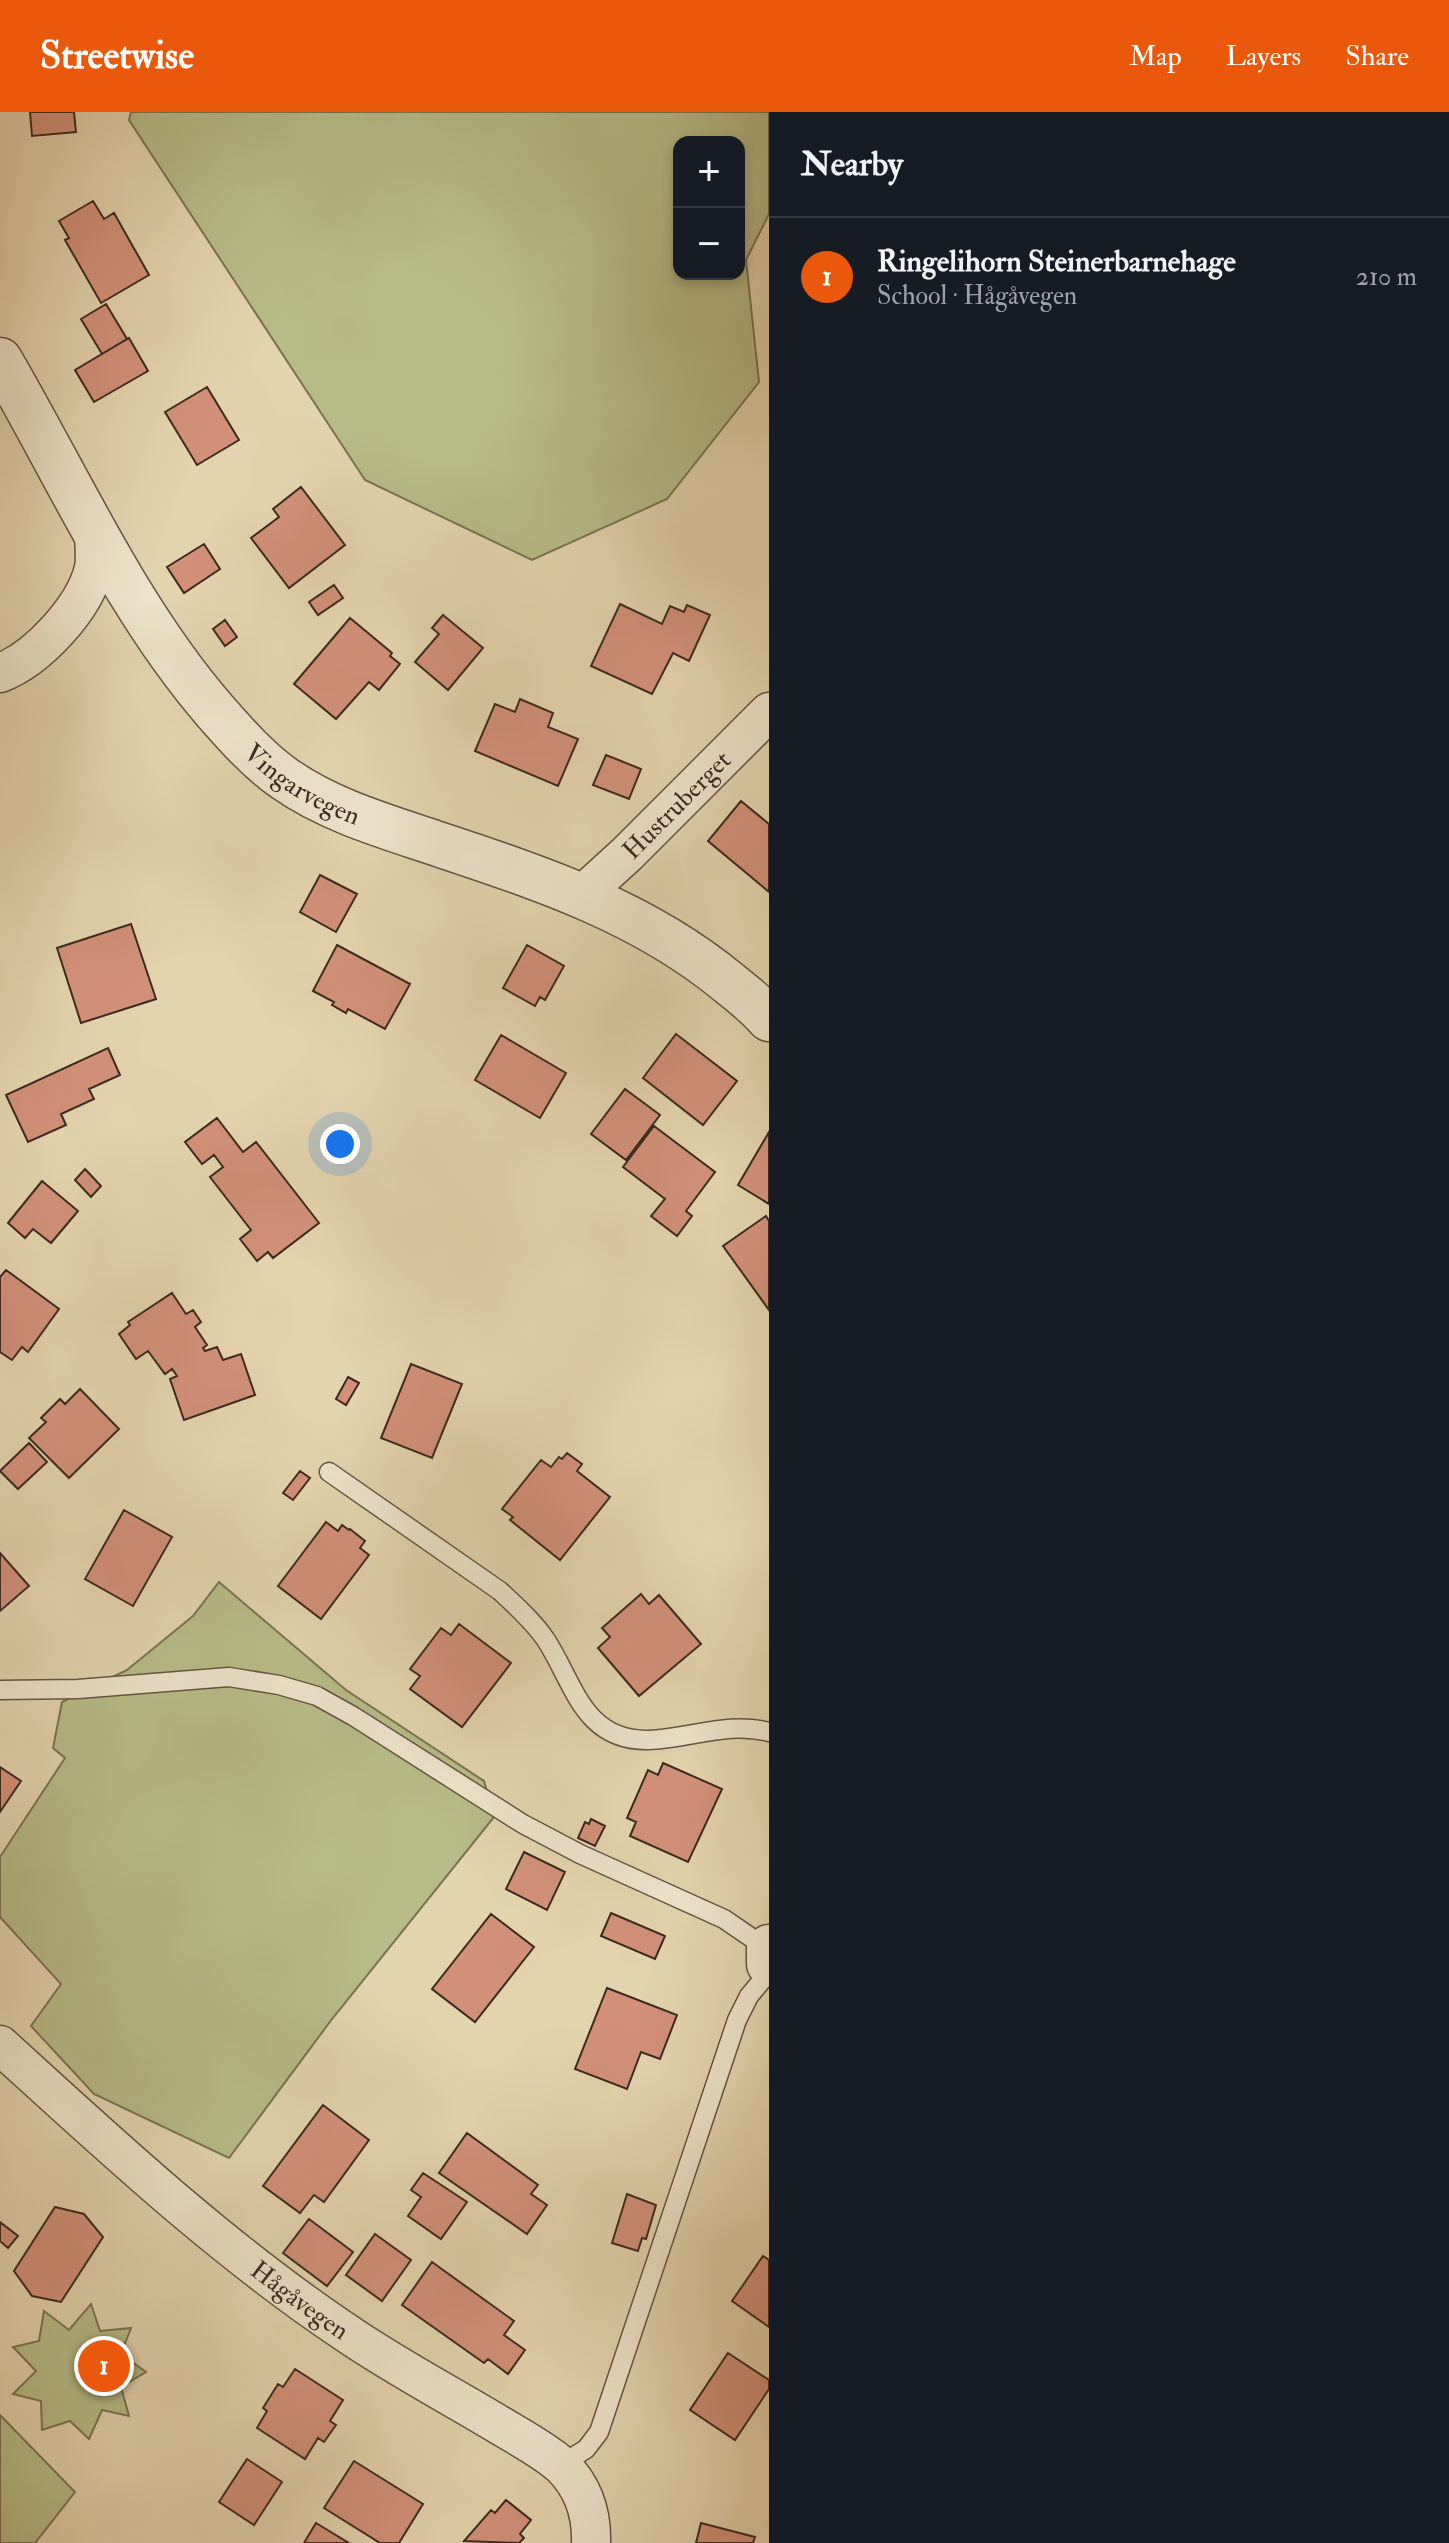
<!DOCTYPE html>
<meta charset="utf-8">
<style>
:root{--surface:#171b24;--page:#20242c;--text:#f1f3f6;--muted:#9ea1a6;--line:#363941;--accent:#ea580c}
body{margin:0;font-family:"IM FELL Double Pica",serif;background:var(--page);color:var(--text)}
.controls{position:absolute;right:24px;top:24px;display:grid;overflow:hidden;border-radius:16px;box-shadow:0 4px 12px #0003}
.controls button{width:72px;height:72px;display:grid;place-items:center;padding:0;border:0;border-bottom:2px solid var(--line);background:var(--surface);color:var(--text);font:40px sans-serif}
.you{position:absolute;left:340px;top:1032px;width:28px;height:28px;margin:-20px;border:6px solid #fff;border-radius:50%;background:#1a73e8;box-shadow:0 0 0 12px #1a73e833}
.badge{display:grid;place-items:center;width:52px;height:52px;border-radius:50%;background:var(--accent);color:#fff;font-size:26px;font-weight:700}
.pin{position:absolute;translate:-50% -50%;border:4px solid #fff;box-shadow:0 2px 8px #0006}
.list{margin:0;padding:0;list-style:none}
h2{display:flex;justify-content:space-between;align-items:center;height:104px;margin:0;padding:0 32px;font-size:34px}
h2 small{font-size:26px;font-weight:400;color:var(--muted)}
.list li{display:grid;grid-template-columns:52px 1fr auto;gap:24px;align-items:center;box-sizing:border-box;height:120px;padding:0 32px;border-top:2px solid var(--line)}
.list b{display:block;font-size:30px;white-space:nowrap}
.list p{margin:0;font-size:26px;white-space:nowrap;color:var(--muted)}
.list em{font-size:26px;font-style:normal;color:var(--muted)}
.map{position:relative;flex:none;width:769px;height:2431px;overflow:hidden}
header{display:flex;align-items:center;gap:48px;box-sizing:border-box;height:112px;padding:0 40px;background:var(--accent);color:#fff}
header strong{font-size:38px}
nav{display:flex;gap:44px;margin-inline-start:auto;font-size:28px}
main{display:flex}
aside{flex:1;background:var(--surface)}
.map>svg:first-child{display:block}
.green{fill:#b7bb88;stroke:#7a7254;stroke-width:2;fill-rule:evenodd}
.building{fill:#d2907a;stroke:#3c2a21;stroke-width:2}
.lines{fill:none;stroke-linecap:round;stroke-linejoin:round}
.service-casing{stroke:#665444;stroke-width:21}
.minor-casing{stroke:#665444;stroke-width:41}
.tertiary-casing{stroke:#665444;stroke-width:47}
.service{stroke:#ede2ca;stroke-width:18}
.minor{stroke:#ede2ca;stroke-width:38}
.tertiary{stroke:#ede2ca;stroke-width:44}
.labels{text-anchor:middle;stroke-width:6;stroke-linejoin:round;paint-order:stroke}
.street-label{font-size:26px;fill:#3c2a21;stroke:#ede2ca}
</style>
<header>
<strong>Streetwise</strong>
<nav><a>Map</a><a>Layers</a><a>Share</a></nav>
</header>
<main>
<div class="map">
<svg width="769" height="2431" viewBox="0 0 769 2431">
<rect width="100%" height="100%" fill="#e3d3ae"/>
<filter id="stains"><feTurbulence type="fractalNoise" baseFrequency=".0025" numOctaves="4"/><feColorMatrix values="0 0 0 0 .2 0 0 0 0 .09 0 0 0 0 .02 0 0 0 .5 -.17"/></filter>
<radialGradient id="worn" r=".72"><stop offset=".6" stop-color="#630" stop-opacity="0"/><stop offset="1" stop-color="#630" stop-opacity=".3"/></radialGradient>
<path class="green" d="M131,0H769V102L746,148L759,270L667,387L532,448L365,368L129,8ZM679,30H739V162H679Z
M219,1470L346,1578L484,1669L494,1705L332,1907L229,2046L94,1982L31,1914L61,1872L0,1805V1745L65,1646L53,1636L62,1590L127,1558L193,1504Z
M91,2192L100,2219L131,2216L121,2242L146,2260L121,2275L129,2304L102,2298L89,2327L70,2309L42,2318L41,2289L13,2282L36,2259L13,2235L39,2229L44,2199L69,2218Z
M0,2303L75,2380L35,2431H0Z"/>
<path class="building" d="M30,0H74L76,20L32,24Z
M93,89L104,107L114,101L149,163L101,191L65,128L69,126L59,109Z
M106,192L127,227L102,242L81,207Z
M129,226L148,259L94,290L75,258Z
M207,275L239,328L197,353L165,300Z
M301,375L345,433L289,476L251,426L279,405L273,397Z
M204,432L220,457L184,481L167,455Z
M334,473L343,486L318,503L309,490Z
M620,492L662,512L670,494L684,500L687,493L710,503L689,549L673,541L652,582L591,554Z
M443,503L483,536L448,578L415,550L439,522L432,516Z
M350,506L392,541L390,544L400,552L379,578L369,570L336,607L294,572Z
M225,508L237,525L225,534L213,517Z
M520,587L553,601L548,615L578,627L558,674L475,639L495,592L515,600Z
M606,643L641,657L629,687L593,673Z
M741,689L769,712V780L708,729Z
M320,763L357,782L336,820L300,800Z
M131,812L156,887L81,911L57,836Z
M337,833L410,872L385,917L348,897L346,901L332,893L334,890L313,879Z
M527,833L564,854L545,888L540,885L535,894L503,876Z
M676,922L737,969L703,1013L643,966Z
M501,923L566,961L540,1006L475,968Z
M108,936L120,963L89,977L94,987L61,1002L66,1013L28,1030L6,983Z
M625,977L660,1003L626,1048L591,1022Z
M217,1006L243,1040L256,1030L319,1111L273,1146L268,1140L257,1149L240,1127L251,1118L210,1065L223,1055L214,1043L202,1052L185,1030Z
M654,1014L715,1060L686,1099L692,1104L677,1124L651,1104L665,1087L623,1055Z
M769,1020V1092L738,1073Z
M85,1057L101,1074L91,1085L75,1068Z
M42,1069L78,1099L51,1131L33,1117L25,1126L8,1111Z
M766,1104L769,1109V1198L723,1134Z
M6,1158L59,1197L28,1240L22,1235L12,1248L0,1240V1165Z
M172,1181L186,1202L193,1198L201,1210L195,1215L207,1233L203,1236L205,1239L217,1235L223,1248L241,1242L255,1283L184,1308L170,1267L177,1264L172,1257L165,1262L148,1239L136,1247L119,1222L130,1213L128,1210Z
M411,1252L462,1272L432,1346L381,1326Z
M348,1265L359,1271L346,1293L336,1287Z
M80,1277L119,1317L69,1366L29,1326L46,1310L41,1306L60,1287L65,1292Z
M29,1331L47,1350L18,1377L0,1359Z
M567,1341L582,1352L577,1359L610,1385L560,1448L510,1408L513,1405L502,1397L541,1348L551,1355L559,1345L562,1347Z
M300,1359L310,1366L293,1388L283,1381Z
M124,1398L172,1425L133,1494L85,1467Z
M326,1410L338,1419L342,1413L349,1418L350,1417L365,1429L360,1436L369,1443L321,1507L278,1474Z
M0,1441L29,1474L0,1499Z
M641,1482L649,1492L659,1483L701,1532L639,1584L598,1536L610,1525L602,1516Z
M459,1512L511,1551L462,1615L410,1577L420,1564L410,1557L441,1516L451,1523Z
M663,1651L722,1677L688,1750L630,1724L636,1710L627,1706L648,1658L658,1663Z
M0,1655L21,1669L0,1700Z
M591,1707L605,1714L595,1734L578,1726L585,1710L589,1712Z
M524,1740L565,1760L547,1798L506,1777Z
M611,1801L665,1824L655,1847L601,1824Z
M491,1802L534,1835L475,1910L432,1877Z
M607,1876L677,1903L660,1947L641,1940L627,1977L575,1957Z
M323,1993L369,2028L324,2090L314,2083L300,2101L263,2074Z
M467,2021L538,2073L531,2082L547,2093L527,2122L439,2061Z
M423,2061L467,2090L441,2127L408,2104L421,2085L411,2078Z
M627,2082L656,2093L646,2127L642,2126L638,2139L612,2131Z
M55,2095L84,2102L103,2125L61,2190L32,2184L14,2159Z
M309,2107L353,2140L327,2174L283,2141Z
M0,2110L18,2124L8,2136L0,2129Z
M375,2122L411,2148L382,2189L346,2163Z
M763,2144L769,2148V2215L732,2189Z
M432,2150L514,2209L504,2223L525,2238L508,2262L488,2247L484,2251L402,2193Z
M728,2241L769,2268V2277L735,2328L690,2298Z
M295,2257L343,2288L330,2309L336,2313L324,2330L318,2326L305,2347L257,2316L267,2299L263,2296L278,2272L283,2275Z
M247,2347L282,2370L254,2413L219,2390Z
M354,2349L423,2392L399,2431H380L324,2396Z
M506,2388L531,2408L520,2422L524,2426L519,2431L464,2429L491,2398L495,2401Z
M316,2411L349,2431H304Z
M701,2411L755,2425L753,2431H696Z"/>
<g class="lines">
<defs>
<path id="service" d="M329,1360L500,1479C516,1494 534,1510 546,1528C574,1571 583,1629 648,1628C689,1627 728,1609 769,1620
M0,1578L78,1577L229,1565L279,1573L317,1584L353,1604L523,1712L580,1742L724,1807L768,1837
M560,2353L586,2337L599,2320L737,1908L749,1884L769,1860"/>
<g id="minor">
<path d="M0,561C37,547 85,496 94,456C96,445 94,431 94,419"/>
<path id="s1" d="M581,784L627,742L769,600"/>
<path id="s2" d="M0,1933C111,2034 220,2136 345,2220C393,2253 446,2281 496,2311C517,2324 543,2337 562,2354C583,2375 592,2402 591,2431"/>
</g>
<g id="tertiary">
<path id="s3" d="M0,248C69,366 125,495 215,599C236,623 259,649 285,667C329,698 384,714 435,731C540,766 642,799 729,871C743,882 757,893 769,907"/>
<path d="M769,1835V1852"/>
</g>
</defs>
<use href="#service" class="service-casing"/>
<use href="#minor" class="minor-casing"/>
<use href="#tertiary" class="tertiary-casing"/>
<use href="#service" class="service"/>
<use href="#minor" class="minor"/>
<use href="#tertiary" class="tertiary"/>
</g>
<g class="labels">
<g class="street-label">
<text dy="9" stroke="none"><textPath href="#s3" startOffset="528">Vingarvegen</textPath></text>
<text dy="9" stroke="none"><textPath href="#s1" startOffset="132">Hustruberget</textPath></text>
<text dy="9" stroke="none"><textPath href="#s2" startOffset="394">Hågåvegen</textPath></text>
</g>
</g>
<rect width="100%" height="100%" filter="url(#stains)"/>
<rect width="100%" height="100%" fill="url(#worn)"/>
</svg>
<div class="controls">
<button>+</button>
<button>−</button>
</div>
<div class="you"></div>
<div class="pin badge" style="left:104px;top:2254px">1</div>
</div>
<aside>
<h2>Nearby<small></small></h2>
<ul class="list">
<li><span class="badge">1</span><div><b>Ringelihorn Steinerbarnehage</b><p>School · Hågåvegen</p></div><em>210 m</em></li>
</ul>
</aside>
</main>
